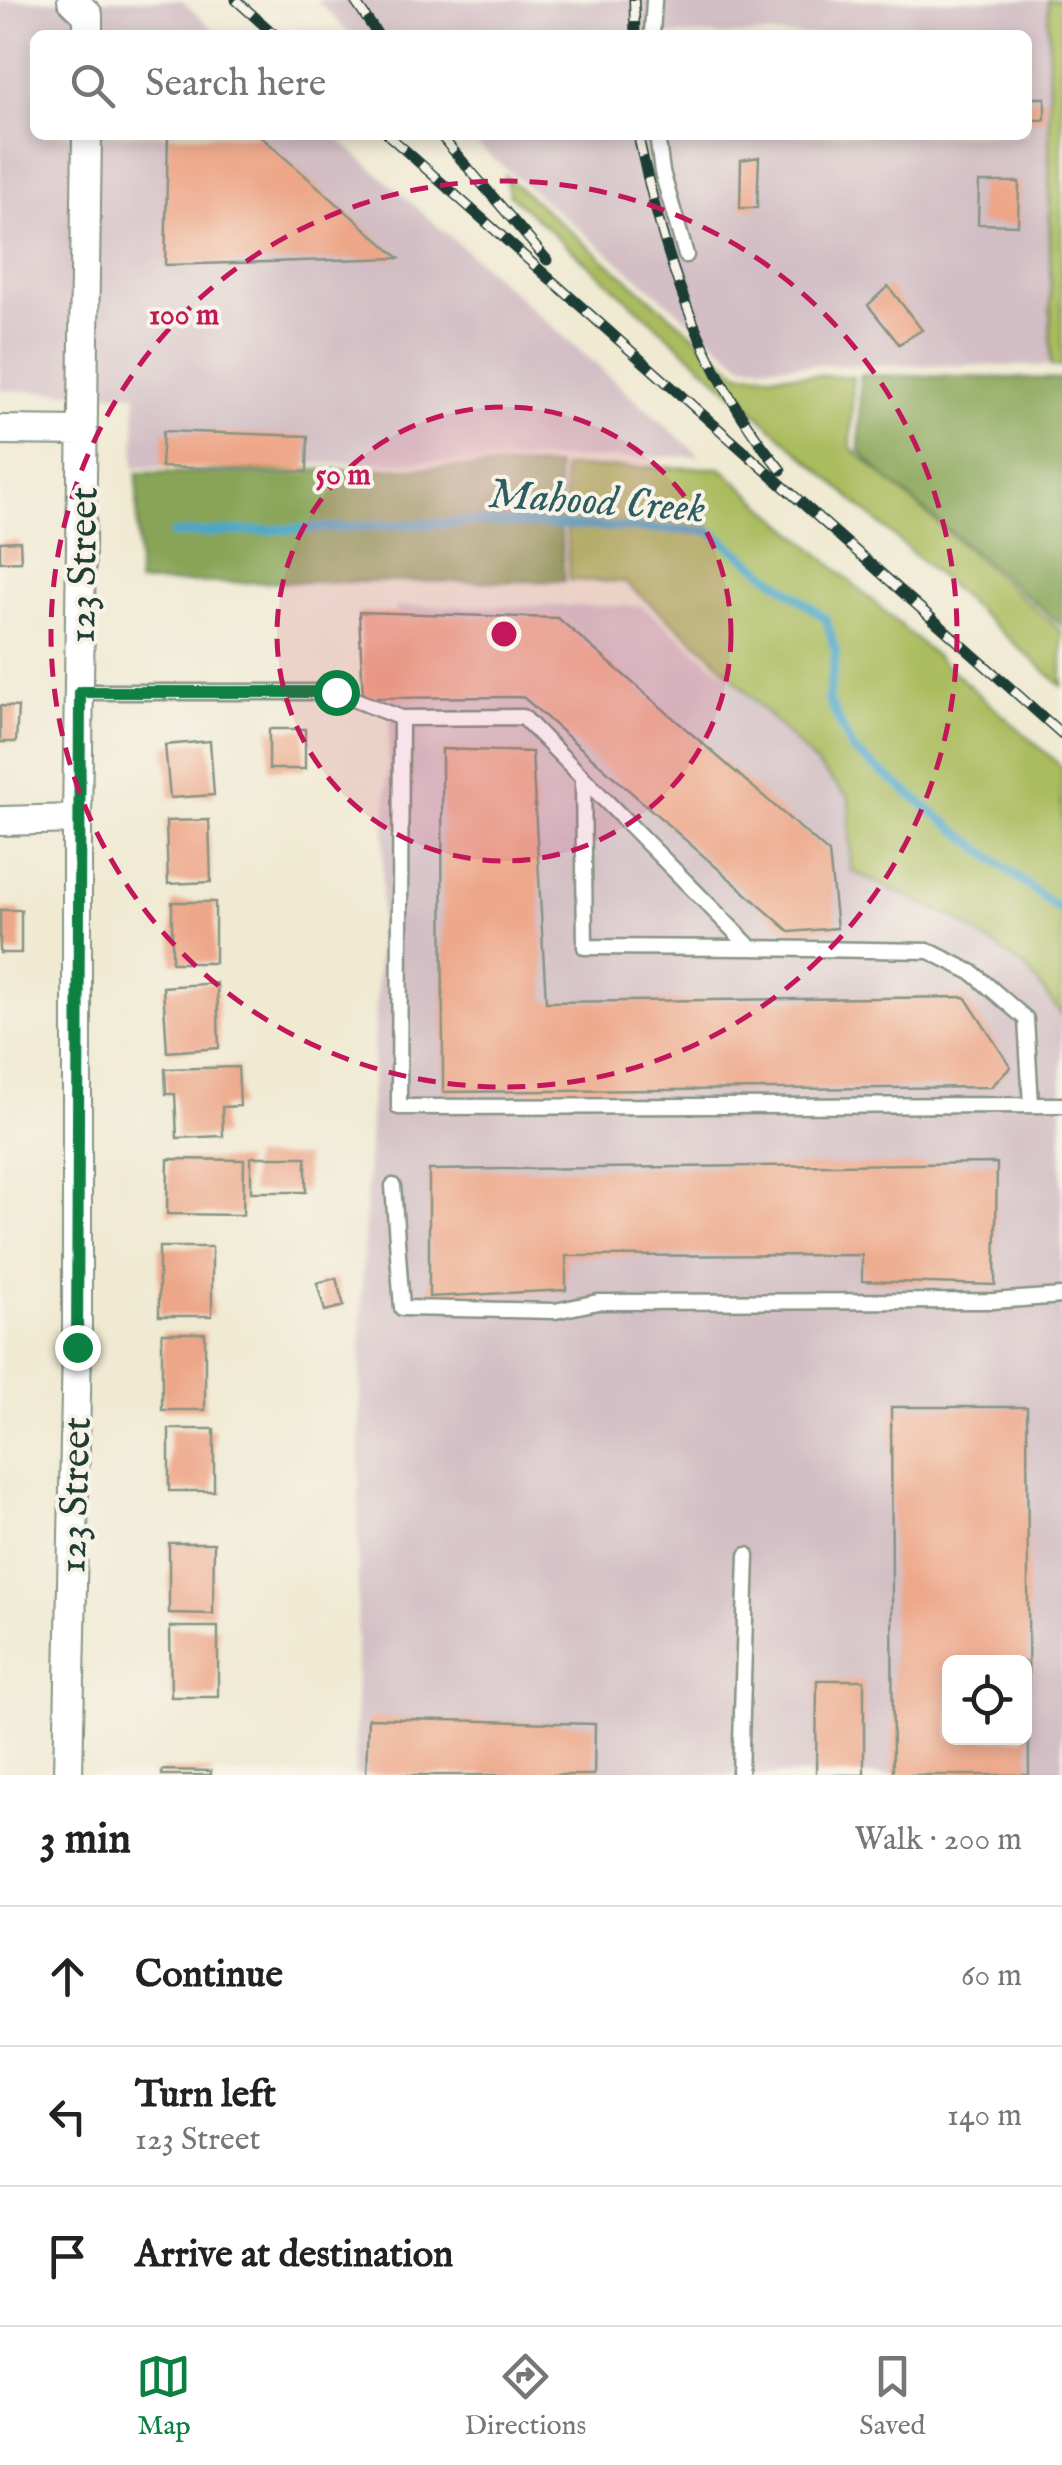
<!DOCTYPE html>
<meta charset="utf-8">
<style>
:root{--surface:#fff;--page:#f2f2f2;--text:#222;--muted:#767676;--line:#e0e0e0;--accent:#0b8043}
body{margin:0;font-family:"IM FELL English",serif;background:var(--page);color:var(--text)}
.controls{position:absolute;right:30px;bottom:30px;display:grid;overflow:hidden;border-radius:15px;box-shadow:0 5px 15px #0003}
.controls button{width:90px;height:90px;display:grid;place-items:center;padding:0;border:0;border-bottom:2px solid var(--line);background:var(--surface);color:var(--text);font:50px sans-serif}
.stop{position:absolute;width:30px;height:30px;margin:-22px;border:8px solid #0b8043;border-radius:50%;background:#fff}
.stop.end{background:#0b8043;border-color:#fff;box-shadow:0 2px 10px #0008}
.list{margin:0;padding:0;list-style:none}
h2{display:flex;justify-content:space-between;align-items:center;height:130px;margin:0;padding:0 40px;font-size:42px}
h2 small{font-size:32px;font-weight:400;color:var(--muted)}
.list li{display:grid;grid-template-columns:65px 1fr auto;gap:30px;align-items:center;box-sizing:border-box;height:140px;padding:0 40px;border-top:2px solid var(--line)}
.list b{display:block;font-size:38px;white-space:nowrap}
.list p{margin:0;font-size:32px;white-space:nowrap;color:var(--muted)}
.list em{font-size:32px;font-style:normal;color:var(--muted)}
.icon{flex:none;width:55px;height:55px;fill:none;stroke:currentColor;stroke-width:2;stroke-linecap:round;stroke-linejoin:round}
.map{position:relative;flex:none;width:1062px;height:1775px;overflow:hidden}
.search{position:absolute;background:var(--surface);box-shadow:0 5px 15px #0003;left:30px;right:30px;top:30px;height:110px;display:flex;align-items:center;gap:25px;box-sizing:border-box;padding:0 35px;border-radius:15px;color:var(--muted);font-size:38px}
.sheet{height:550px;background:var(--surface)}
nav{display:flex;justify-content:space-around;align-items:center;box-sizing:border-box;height:140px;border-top:2px solid var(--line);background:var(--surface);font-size:28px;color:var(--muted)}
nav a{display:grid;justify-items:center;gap:5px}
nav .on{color:var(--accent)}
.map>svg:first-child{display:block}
.industrial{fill:#d2bec4;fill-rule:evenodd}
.green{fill:#abbc5f;stroke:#657c4a;stroke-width:2.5}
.forest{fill:#88a456;stroke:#547045;stroke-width:2.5}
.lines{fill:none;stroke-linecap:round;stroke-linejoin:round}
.stream{stroke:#4aa7c8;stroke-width:9}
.building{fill:#eda687;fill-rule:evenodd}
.lane-casing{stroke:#889484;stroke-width:19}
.street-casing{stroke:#889484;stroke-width:32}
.lane{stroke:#fff;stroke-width:14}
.street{stroke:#fff;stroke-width:28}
.rail-casing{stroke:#1f3d34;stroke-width:11}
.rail{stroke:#f7f3e8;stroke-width:8;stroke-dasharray:22;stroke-linecap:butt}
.route{stroke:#0b8043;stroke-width:12}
.ring{fill:none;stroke:#c2185b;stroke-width:5;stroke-dasharray:18 12}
.labels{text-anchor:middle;stroke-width:8;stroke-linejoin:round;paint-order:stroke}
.street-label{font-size:40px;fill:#1f3d34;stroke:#f7f3e8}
.water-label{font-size:42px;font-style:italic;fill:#2c5d60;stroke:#f7f3e8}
.centre{fill:#c2185b;stroke:#f7f3e8;stroke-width:5}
.ring-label{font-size:30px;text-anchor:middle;font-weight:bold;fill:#c2185b;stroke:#f7f3e8;stroke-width:8;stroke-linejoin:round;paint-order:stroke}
</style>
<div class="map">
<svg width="1062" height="1775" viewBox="0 0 1062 1775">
<rect width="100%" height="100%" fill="#f7f3e8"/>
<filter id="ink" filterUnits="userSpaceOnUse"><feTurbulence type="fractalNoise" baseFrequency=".01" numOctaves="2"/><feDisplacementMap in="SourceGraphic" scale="20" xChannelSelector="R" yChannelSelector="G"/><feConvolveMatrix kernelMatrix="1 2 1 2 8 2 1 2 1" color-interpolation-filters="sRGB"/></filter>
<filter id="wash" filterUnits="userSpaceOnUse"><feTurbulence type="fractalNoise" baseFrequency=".0048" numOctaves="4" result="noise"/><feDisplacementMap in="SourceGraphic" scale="40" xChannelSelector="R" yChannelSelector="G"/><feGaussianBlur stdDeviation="2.25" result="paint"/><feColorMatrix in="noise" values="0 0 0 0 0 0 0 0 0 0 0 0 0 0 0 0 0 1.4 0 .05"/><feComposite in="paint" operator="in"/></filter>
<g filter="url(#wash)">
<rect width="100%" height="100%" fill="#f0ead3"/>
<path class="industrial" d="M0,0H181L220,35H35V135H334L700,456L134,468L136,394L0,390Z
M317,0H1048L1051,366L743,365L465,135H1027V35H351Z
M396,606H642L1062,951V1775H355L362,1280ZM950,1662H1024V1738H950Z"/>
<path class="green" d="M1048,0H1062V367L1051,366Z
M505,176L739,373L853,377L851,448L1062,632V686L510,195Z
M563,467L721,468L1062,767V1015L1027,969L956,918L851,871L849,798L707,651L624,582L569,580Z"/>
<path class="forest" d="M860,375L1062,379V626L882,474L859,450Z
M557,466L564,581L138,583L137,473Z"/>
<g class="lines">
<path class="stream" d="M173,534L474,522L710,531L826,619L836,653L828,699L853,750L1062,912"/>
</g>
<g id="blocks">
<path class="building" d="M1027,98H1045V120H1027Z
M168,135H259L399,258L165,265Z
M759,157L757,208H740L741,160Z
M979,182H1019L1018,225L978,224Z
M888,286L922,330L899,344L868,305Z
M163,431L308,436L307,472L161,467Z
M20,541L21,561L0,562V542Z
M359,612L558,618L829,853L837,928L790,932L523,697L363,698Z
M0,706L18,707L16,742H0Z
M269,729H305V769H269Z
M210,741L214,795L170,798L165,745Z
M442,749L532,752L546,1002L965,997L1011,1067L991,1087L443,1092Z
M209,820L211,882L168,884L166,821Z
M172,902H215V963H172Z
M0,910H21V953H0Z
M217,983L219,1048L167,1052L163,987Z
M238,1067L240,1106L222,1107L223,1136L177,1138L175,1094H166L165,1069Z
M251,1157H306V1192H251Z
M168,1159L244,1160L243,1215L167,1214Z
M997,1163L995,1285L862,1281V1255L566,1256V1290L429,1297V1170Z
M159,1247H212V1316H159Z
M336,1278L344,1306L325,1311L317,1283Z
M162,1333H205V1410H162Z
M891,1407H1027L1029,1775H893ZM950,1662H1024V1738H950Z
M169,1429H214V1491H169Z
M169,1543H214L213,1614L169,1613Z
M170,1627H218V1697H171Z
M817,1680H864V1775H816Z
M368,1718L595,1724L594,1775H366Z
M162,1770L211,1771V1775H162Z"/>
</g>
</g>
<g filter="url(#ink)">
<use href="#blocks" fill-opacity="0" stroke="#889484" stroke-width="2.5"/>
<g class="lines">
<defs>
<path id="lane" d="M652,35L654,0
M657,135L662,172L686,255
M79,692H336L401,718
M583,778L585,947L751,948
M1031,1105L1026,1019L973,973L929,951L751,948L523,717L401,718L399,1107L1062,1105
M393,1186L402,1308L555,1311L598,1302L993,1301L1062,1296
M740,1775L747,1555"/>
<path id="street" d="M72,0L88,15V35
M0,430L83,431
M0,821L77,819
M68,1775L77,1347V819L87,135"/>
</defs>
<use href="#lane" class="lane-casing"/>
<use href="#street" class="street-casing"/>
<use href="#lane" class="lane"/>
<use href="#street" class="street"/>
<defs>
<path id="rail" d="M236,0L275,35
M354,0L378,35
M634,0L635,35
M388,135L1062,734
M440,135L547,260
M638,135C664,257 700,372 781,470"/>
</defs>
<use href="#rail" class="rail-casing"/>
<use href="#rail" class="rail"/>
</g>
</g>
<g class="lines" filter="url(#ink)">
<path class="route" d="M77,1347L80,692H336"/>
</g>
<circle cx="504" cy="634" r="227" fill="#c2185b" fill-opacity=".12"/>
<g class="ring">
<circle cx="504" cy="634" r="227"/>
<circle cx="504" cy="634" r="453"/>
</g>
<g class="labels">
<g class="street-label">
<text transform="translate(81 565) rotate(-89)" y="14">123 Street</text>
<text transform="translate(73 1495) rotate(-88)" y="14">123 Street</text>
</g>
<g class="water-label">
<text transform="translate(597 499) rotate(4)" y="15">Mahood Creek</text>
</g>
</g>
<circle cx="504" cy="634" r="15" class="centre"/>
<g class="ring-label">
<text x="184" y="324">100 m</text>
<text x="343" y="484">50 m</text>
</g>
</svg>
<div class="controls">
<button><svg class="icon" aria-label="locate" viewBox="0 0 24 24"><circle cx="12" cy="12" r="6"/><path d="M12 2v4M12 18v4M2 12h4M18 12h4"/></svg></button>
</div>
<div class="stop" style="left:336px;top:692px"></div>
<div class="stop end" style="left:77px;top:1347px"></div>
<div class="search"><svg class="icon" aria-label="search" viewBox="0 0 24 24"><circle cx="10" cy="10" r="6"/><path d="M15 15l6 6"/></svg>Search here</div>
</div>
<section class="sheet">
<h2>3 min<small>Walk · 200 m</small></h2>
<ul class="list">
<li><svg class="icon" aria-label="ahead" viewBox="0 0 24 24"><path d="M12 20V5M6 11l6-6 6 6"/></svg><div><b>Continue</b></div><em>60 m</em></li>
<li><svg class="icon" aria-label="left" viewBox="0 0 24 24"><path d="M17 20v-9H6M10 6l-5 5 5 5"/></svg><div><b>Turn left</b><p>123 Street</p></div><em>140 m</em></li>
<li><svg class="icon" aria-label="arrive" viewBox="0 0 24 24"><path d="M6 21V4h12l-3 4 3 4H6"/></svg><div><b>Arrive at destination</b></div></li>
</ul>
</section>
<nav>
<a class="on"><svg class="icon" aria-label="map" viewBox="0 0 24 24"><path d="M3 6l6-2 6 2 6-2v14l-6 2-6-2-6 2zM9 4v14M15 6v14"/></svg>Map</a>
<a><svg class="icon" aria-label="directions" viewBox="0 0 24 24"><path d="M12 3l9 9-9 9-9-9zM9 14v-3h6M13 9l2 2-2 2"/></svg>Directions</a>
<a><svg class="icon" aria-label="saved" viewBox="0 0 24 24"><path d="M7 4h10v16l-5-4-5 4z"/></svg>Saved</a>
</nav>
